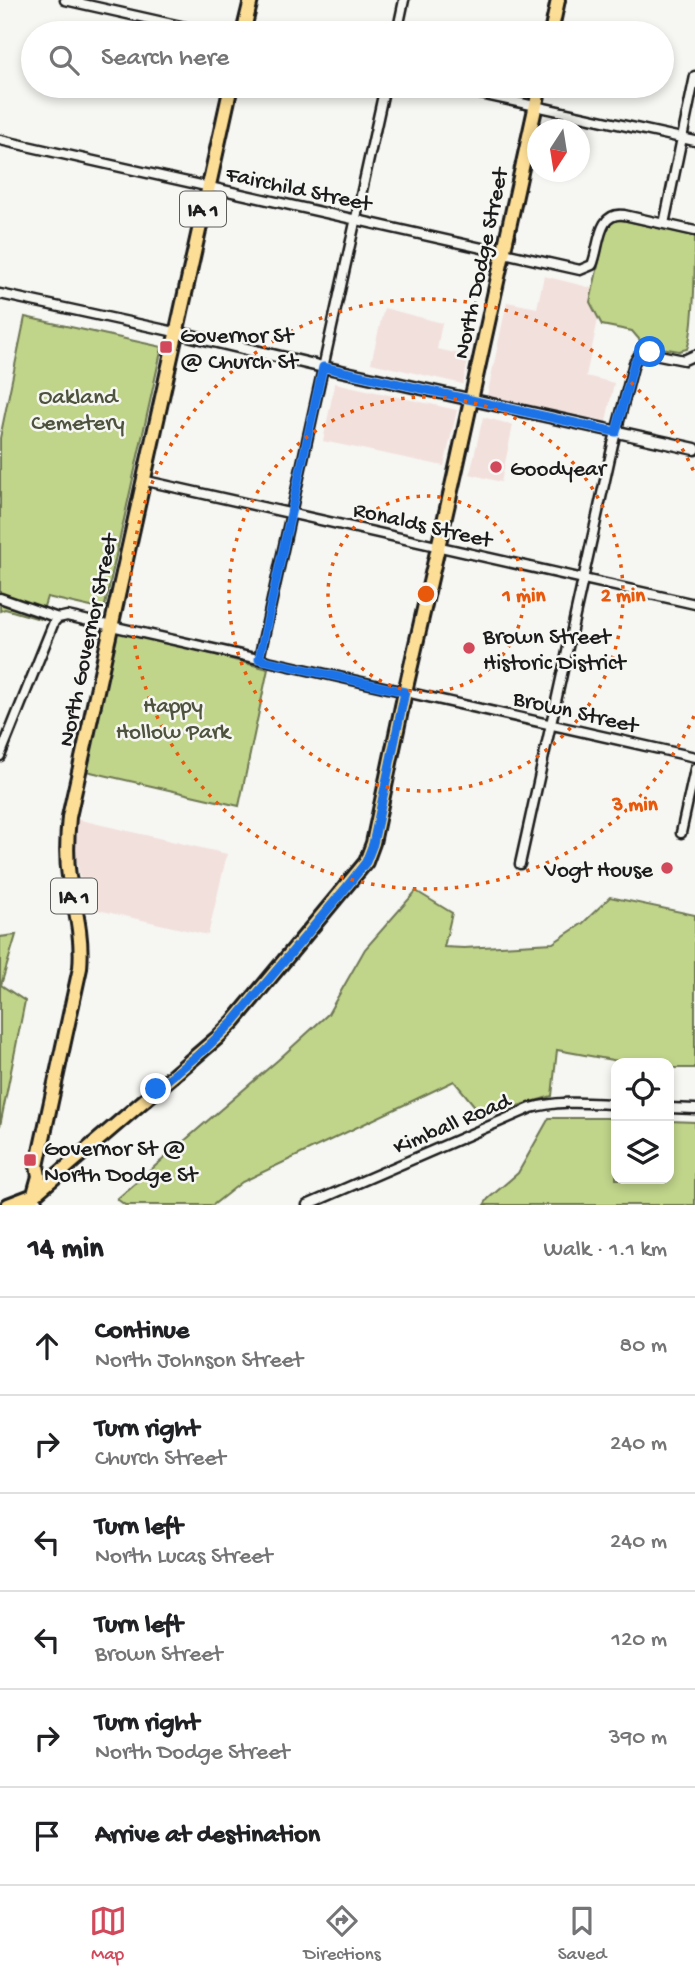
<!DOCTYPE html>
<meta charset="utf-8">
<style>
:root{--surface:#fff;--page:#f6f6f6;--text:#202124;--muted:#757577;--line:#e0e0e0;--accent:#d1495b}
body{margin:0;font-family:"Gochi Hand",sans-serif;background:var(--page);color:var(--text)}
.controls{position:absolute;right:21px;bottom:21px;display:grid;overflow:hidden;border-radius:14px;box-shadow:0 4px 10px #0003}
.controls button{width:63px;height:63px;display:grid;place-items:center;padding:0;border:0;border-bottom:2px solid var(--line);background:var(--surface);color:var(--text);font:35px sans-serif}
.compass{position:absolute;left:527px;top:119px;width:63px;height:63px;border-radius:50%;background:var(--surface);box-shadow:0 4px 10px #0003;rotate:192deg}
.stop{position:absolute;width:21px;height:21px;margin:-16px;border:5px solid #1a73e8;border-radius:50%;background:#fff}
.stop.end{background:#1a73e8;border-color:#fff;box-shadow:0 2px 7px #0008}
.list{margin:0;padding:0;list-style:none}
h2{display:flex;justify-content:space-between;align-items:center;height:91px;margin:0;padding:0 28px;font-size:30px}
h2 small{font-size:23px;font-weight:400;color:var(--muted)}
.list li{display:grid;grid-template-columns:46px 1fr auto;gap:21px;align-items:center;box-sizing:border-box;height:98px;padding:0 28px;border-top:2px solid var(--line)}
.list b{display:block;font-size:26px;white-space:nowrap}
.list p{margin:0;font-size:23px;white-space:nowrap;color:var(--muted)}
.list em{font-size:23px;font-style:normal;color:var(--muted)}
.icon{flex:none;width:38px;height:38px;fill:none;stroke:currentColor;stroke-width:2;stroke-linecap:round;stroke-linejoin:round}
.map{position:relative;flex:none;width:695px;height:1205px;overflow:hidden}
.search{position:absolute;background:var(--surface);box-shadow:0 4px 10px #0003;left:21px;right:21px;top:21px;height:77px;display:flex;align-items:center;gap:18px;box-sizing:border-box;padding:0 24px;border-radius:38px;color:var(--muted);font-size:26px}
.sheet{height:679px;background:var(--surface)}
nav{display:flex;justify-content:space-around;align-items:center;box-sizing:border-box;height:98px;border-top:2px solid var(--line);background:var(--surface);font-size:19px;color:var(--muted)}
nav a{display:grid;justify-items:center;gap:4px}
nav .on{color:var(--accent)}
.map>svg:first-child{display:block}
.built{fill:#f2e0dc}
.green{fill:#c0d48a;stroke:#6e7853;stroke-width:2}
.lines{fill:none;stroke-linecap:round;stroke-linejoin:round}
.minor-casing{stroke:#1c1c1c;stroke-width:13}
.tertiary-casing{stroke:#1c1c1c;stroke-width:15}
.primary-casing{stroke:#1c1c1c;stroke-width:18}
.minor{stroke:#f6f6f2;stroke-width:8}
.tertiary{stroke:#f6f6f2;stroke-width:10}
.primary{stroke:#fcde96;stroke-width:12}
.route{stroke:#1a73e8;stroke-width:9}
.ring{fill:none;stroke:#e8590c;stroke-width:3.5;stroke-dasharray:3.5 7}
.poi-dot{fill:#d1495b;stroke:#f6f6f2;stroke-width:2.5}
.labels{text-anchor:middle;stroke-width:5;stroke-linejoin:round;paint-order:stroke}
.shield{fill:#f6f6f2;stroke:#5d5d5c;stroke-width:2}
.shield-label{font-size:21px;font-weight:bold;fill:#1c1c1c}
.street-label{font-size:23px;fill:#1c1c1c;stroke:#f6f6f2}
.poi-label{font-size:23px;fill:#1c1c1c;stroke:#f6f6f2;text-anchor:start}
.park-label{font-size:23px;fill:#4d533d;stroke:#f6f6f2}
.centre{fill:#e8590c;stroke:#f6f6f2;stroke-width:3.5}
.ring-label{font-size:21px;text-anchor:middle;font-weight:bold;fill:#e8590c;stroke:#f6f6f2;stroke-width:5;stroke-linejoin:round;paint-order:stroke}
</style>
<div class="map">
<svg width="695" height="1205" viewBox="0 0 695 1205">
<rect width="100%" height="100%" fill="#f6f6f2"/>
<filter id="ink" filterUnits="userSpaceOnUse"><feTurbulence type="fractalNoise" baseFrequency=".0143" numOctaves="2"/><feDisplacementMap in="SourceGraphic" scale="14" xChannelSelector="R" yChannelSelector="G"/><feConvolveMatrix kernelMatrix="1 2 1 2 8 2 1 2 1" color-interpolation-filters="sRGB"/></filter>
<g filter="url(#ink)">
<path class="built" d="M544,276L604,291L586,376L614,383L606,421L487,396L507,302L537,308Z
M384,308L442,323L437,349L469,356L463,384L371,363Z
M335,383L457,410L444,466L323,441Z
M483,417L513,425L501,482L470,474Z
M76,819L227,854L208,935L85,907L76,855Z"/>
<path class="green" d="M611,219H618L695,236C695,264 695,327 687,349L679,351L644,345L632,331L602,325L590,302L607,225Z
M25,317L162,347L104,610L47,597L40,619L5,609L0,611V438Z
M111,627L268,669L239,806L86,771Z
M416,891L452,913L444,947L464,948L553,943L583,923L610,897L695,915V1068H669V1063H629L557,1050L552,1096L483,1116L454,1081L242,1182L213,1205H125L117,1199L278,1060L328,1014L365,949Z
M16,935L1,985L25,1001L0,1126V937Z
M549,1118H616V1179H669V1121L695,1122V1205H484L488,1199L518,1173Z"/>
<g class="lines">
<defs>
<path id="minor" d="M65,0L212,33
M397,33L404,0
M444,86L695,141
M0,140L580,270L592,265C600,247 597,211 624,215L695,231
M664,224L695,76
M0,294L175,332
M142,480L695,604
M0,598L58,618L67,616L695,757
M259,659L385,86
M0,756L54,622L58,618
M681,833L695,769
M520,864L613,444L634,363L639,355L644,352L684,360L695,355
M669,1108L695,1109
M34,1195L39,1205
M307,1205L531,1108C560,1100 587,1103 616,1104"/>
<path id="tertiary" d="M175,332L323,367L695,449"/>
<path id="primary" d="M243,33L251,0
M551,33L558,0
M34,1194L39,1176L37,1166L80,968C83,936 75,908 69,877C66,857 67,836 69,817L231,86
M8,1205L34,1195L217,1038L234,1021L366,862L373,843L405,692L455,473L540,86"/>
</defs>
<use href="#minor" class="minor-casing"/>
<use href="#tertiary" class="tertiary-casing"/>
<use href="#primary" class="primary-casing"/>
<use href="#minor" class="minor"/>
<use href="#tertiary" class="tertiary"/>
<use href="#primary" class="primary"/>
</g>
</g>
<g class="lines" filter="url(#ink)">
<path class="route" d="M156,1089L204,1050L234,1021L345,889L366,862L373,844L405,692L259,659L323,367L616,432L634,363L639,355L650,352"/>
</g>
<g class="ring">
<circle cx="426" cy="594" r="98"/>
<circle cx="426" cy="594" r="197"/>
<path d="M694 716A295 295 0 1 1 694 472"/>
</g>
<g class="poi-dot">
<rect x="159" y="340" width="14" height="14" rx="3.5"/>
<circle cx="496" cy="467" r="7"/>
<circle cx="469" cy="648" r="7"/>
<circle cx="667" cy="868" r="7"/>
<rect x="23" y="1153" width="14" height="14" rx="3.5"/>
</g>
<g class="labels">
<g class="shield">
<rect x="180" y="191.5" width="46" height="35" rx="5"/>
<rect x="51" y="878.5" width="46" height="35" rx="5"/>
</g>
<g class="shield-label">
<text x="203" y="216">IA 1</text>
<text x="74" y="903">IA 1</text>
</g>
<g class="street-label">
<text transform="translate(299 187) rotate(12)" y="8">Fairchild Street</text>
<text transform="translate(479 263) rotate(-78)" y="8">North Dodge Street</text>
<text transform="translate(423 523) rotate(13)" y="8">Ronalds Street</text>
<text transform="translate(86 640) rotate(-78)" y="8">North Governor Street</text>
<text transform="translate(576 710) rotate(13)" y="8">Brown Street</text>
<text transform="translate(451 1122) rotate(-23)" y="8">Kimball Road</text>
</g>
<g class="poi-label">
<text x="180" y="342">Governor St<tspan x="180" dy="26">@ Church St</tspan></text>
<text x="510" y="475">Goodyear</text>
<text x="483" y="643">Brown Street<tspan x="483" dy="26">Historic District</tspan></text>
<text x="653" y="876" text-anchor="end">Vogt House</text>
<text x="44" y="1155">Governor St @<tspan x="44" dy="26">North Dodge St</tspan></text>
</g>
<g class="park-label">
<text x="78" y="403">Oakland<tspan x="78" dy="26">Cemetery</tspan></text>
<text x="173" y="712">Happy<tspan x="173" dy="26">Hollow Park</tspan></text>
</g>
</g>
<circle cx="426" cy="594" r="10" class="centre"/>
<g class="ring-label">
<text x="524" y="601">1 min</text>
<text x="623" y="601">2 min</text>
<text x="635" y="810">3 min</text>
</g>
</svg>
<div class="controls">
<button><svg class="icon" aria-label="locate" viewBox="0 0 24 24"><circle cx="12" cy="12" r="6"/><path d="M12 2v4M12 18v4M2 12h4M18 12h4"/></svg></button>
<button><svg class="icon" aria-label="layers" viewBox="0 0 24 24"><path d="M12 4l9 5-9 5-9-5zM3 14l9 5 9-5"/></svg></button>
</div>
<svg class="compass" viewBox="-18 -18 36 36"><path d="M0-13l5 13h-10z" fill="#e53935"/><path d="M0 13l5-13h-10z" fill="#757577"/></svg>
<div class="stop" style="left:650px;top:352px"></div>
<div class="stop end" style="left:156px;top:1089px"></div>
<div class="search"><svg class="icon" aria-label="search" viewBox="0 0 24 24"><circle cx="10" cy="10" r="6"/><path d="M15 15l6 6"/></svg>Search here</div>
</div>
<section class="sheet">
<h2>14 min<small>Walk · 1.1 km</small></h2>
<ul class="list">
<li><svg class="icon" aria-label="ahead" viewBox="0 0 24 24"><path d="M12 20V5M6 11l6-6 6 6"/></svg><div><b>Continue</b><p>North Johnson Street</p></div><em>80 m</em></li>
<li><svg class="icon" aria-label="right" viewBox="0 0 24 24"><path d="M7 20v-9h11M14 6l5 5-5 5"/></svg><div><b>Turn right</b><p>Church Street</p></div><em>240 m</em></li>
<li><svg class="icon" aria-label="left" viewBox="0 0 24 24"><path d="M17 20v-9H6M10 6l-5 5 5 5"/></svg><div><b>Turn left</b><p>North Lucas Street</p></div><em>240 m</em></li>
<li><svg class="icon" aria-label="left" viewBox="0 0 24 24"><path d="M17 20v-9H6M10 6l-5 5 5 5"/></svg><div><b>Turn left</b><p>Brown Street</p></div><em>120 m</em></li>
<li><svg class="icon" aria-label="right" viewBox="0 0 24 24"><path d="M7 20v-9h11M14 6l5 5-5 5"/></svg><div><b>Turn right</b><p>North Dodge Street</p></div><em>390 m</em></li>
<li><svg class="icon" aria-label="arrive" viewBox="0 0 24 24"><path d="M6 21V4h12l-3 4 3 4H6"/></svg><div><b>Arrive at destination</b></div></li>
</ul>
</section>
<nav>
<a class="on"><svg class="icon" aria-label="map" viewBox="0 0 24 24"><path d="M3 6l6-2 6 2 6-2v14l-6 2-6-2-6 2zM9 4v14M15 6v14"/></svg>Map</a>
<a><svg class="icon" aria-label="directions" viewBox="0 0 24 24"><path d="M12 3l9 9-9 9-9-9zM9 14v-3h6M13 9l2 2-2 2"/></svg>Directions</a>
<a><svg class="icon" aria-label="saved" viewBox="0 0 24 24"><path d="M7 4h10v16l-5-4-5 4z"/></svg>Saved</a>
</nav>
